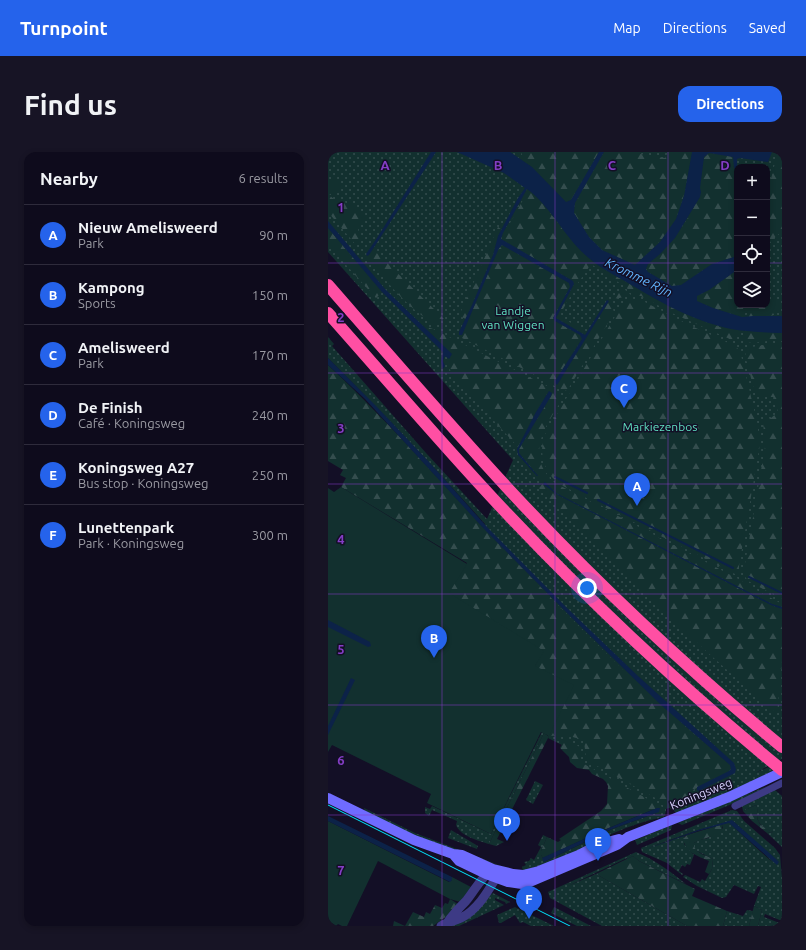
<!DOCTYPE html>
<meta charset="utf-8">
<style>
:root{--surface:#0e0b1c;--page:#171425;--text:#f1f3f6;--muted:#9b9ba3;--line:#2e2b3b;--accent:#2563eb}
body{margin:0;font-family:Ubuntu,sans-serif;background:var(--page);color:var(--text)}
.controls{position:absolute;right:12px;top:12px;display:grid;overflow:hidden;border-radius:8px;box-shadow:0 2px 6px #0003}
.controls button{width:36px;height:36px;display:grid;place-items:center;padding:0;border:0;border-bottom:1px solid var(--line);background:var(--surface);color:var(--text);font:20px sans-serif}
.you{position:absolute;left:259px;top:436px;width:14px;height:14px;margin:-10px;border:3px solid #fff;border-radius:50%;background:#1a73e8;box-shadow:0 0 0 6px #1a73e833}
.badge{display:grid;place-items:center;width:26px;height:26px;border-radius:50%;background:var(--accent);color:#fff;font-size:13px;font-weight:700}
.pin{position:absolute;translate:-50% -33px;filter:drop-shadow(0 1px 2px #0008)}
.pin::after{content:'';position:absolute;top:21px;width:14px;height:12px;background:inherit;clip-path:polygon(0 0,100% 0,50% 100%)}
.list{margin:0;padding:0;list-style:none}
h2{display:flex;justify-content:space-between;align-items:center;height:52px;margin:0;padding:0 16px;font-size:17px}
h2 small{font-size:13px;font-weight:400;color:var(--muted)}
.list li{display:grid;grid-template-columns:26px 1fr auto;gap:12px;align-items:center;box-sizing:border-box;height:60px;padding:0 16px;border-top:1px solid var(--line)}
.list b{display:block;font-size:15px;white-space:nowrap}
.list p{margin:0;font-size:13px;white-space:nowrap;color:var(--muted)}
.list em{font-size:13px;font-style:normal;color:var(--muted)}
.icon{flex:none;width:22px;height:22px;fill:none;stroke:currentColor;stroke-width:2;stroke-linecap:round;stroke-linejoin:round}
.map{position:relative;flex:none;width:454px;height:774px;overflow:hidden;border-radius:12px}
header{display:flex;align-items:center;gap:24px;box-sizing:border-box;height:56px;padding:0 20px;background:var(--accent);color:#fff}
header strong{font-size:19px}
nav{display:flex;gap:22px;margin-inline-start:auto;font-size:14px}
.intro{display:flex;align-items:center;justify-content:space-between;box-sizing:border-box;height:96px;padding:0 24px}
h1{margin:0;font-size:28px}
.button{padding:10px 18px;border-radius:12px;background:var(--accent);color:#fff;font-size:14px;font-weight:700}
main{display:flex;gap:24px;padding:0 24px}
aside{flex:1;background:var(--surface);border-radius:12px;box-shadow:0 2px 6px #0003}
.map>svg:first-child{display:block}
.grass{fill:url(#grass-dots);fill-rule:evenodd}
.forest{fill:url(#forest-firs)}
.pitch{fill:#12302f}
.water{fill:#0c2248}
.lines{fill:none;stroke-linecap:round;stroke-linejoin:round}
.stream{stroke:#0c2248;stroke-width:2}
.minor{stroke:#3d3a85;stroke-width:7}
.tertiary{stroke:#3d3a85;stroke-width:9}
.secondary{stroke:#6f6bff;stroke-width:10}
.motorway{stroke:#ff4fa3;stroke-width:12}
.tram{stroke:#00e5ff;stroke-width:1}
.grid{fill:none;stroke:#843dc5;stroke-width:1;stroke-opacity:0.55}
.labels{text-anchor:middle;stroke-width:3;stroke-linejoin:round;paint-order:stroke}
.park-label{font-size:12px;fill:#5fe0c0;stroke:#130f26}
.street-label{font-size:12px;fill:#d9d4ff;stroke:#130f26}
.water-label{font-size:13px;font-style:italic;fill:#62b6ff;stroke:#130f26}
.grid-label{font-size:13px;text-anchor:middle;font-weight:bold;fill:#843dc5;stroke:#130f26;stroke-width:3;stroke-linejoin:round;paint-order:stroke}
</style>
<header>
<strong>Turnpoint</strong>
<nav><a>Map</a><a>Directions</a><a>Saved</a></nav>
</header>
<div class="intro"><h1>Find us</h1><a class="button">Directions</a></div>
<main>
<aside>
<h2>Nearby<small>6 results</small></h2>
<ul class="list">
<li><span class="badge">A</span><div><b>Nieuw Amelisweerd</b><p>Park</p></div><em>90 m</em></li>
<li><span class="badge">B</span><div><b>Kampong</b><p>Sports</p></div><em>150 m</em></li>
<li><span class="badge">C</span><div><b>Amelisweerd</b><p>Park</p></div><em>170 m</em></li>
<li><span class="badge">D</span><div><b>De Finish</b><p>Café · Koningsweg</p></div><em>240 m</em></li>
<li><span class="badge">E</span><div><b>Koningsweg A27</b><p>Bus stop · Koningsweg</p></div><em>250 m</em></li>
<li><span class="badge">F</span><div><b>Lunettenpark</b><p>Park · Koningsweg</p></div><em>300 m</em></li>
</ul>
</aside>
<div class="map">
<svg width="454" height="774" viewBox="0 0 454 774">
<defs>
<pattern id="grass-dots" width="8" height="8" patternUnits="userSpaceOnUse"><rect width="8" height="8" fill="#12302f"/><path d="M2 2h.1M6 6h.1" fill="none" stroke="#344d4e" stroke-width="1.8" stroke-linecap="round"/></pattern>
<pattern id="forest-firs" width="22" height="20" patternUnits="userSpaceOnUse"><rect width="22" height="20" fill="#12302f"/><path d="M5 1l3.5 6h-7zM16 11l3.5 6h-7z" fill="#344d4e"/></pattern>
</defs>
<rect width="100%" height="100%" fill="#130f26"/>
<path class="grass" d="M0,0H454V607L427,621L454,609V614L418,633L350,662L343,657L353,651L338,657V659L336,665C315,669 296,676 277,685V687L223,710L195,719L194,715L198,713L196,710L201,709L203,706L206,708L213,695L210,693L215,683L219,685L213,699V703L215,706L216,710L284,677L328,661L251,609L248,600L220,586L246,533L207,514L215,499L120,441L139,412L157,372C106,315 54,260 0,206V185L6,192L4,194L98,301L159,367L185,308L0,100ZM409,15H439V153H409Z
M214,580L216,581L161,692C151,689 132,684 128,673L129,669L104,658L101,664L97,661V655L102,657L104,654L163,682Z
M207,629L215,633L205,652L198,648Z
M439,634L418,646L354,673L350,671Z
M447,638L454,644V695L439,681L445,680C437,677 430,673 429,664C429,659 430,657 428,653L415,659L414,654Z
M36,656L87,681L184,718L88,684L37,660Z
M404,658L409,659L416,669L447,696L452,703L454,726V769L437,762L436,765L454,772V774H430L434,758L426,754L433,735L430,734L426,742L406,733L398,745L394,746L369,734L355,725L357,723L372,730L374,727L377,729L384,717L385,707L369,699L366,697V691L371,688L380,686L395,676V672L402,670L409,678L444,710L419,682L405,669L370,678L320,696L359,683L356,685V692L366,703L362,713L359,712L357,715L354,713L351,719L355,722L354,723L339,711L314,700L313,696Z
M344,673L343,678L309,693L307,688L310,687Z
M123,678L150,694L149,697L120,686Z
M308,700C327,708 342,719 358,732L311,709L305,704L299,707V706L240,734L268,722L359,774H274L222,746L220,740Z
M165,741L182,750L178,752L177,750L167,746V748L176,753L131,774H122Z
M187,755L226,774H203L195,770L192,771L187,763L173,771H171L169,763Z
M226,755L263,774H249L223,761Z
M419,758L425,759L421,774H395L399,759L415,764Z"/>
<path class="forest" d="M193,0H271L243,48L238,50L197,10Z
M276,0H310L312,2L337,6L340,0H364C364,9 361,19 359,28C351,71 340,84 307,113L274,98L261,85L246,61L247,51Z
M452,0H454V79L439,93V42L447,11Z
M381,1L406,5V15L409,22V104L384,112L353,133L348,134H344L320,120L318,114L332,102L347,86L363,61L373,40L372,36L374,9L376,6Z
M7,28L14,34L1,43L7,48L26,53L36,66L30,78L33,82V89L28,93L0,60V32Z
M199,37L215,52L248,94L271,114L307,135L362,164L391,175L412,178V181L404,188L346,162L313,144H310L297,135L296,137L303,143C297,144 290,148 284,146L296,134L263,112L250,131L231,164L259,180L257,183L228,166L246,132L245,129L174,88V85L195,48L196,46H194Z
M170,75L174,78L170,84L165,103L138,167L131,164Z
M0,76L54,140L48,146L0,93Z
M174,93L241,131L242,135L226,163L227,169L252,183L254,187L227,229L229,232L281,148L284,153L286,161L239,239L232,237L203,221L132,185L171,96Z
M45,97L116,167L107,172C79,156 59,130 39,105Z
M409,118V153H416L414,165L385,156L369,149V144L381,138Z
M301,147L313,148L357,171L407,194L412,199L429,270L432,292L411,414V421L407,422L233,333C216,321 211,303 216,284L292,156L296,150Z
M439,148H450L453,154C448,170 432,162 418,166L421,153H439Z
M93,173L105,177L225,237L233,243L235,246C218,274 195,303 227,331L416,430L421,434L454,452V455L444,452L228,341L210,324L190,299L223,244V240L221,239L219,242L190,295L124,223C121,215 118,210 124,202Z
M416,179L454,181V187L425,191L416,190Z
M454,190V447L420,429L416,423V418L437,295L435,269L443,266L450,260L446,245H428L418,207L417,198L424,195Z
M0,213C70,278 131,352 198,420C241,465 285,509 331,551C354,573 379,592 402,613L403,617L401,619L363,639L353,651L343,657L333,649L260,609C256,602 258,595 255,588L238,583L221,584L169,687L176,690L168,694L161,692L216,581L220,584L207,514L215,499L120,441L139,411L13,335L18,326L12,323L15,318L0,309Z
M215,332L230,343L443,453L454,457V509L449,562C366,490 287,415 211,336Z
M237,587L252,595L251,605L256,612L336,656L332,657L329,656L276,678L215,706L213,703V699L219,685L230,690L233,688L231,687L273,659L279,652L280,634L278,630L275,627L264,622L261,618L249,616L242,610L241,605L232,596Z
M428,653C430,657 429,658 429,663C429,674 438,676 445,680L439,681L424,669L415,659Z
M395,672C395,685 375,685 366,691C365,701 378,703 385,707L384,717L381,722L377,720L381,709C370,704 358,701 355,687L359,683Z
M305,704L311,709L367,737L364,744L399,759L395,774H359L268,722Z
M122,747L130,752L119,764L105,774H65L66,769L77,774L85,760L96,765L98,760L102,762L107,753L114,756L117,751L120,752Z
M426,754L434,758L430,774H421Z"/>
<path class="pitch" d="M13,335L139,412L121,441L216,499L207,514L246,533L221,584L213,580L163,682L99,651L103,642L4,593L0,600V336L6,340Z
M0,669L121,730L124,728V725L143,735L132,750L122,747L50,709L19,774H14L10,772L8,774H0Z"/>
<path class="water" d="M103,0H108L41,103L39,104L38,102L47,89Z
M129,0H182L204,15L238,50L243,48L271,0H276L247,51L246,61L261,85L274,98L307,113L332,90L348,67L356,44L364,0H444L440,10L412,6L409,7V22L406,15L405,5L381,1L376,5L372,36L373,40L372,45L347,86L332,102L320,112L318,117L320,120L344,134L353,133L384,112L409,104V118L381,138L369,144V149L385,156L414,165L425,164H454V181C433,180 411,180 391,174C357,165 325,146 295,128C280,120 265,111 253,99C234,80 221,53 199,37L175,81L173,87L245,129L246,132L228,166L257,183L279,148L281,149L229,233L228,232L227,229L254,187L252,183L227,169L225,166L242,135L241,131L174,93L171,96L134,183H131V180L144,153L165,103L170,84L190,46L197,36L176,21Z
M0,69L57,137L124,202L121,207L117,204L115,209L117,214L115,217L113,210L115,200L54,140L0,76Z
M0,206L49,255L101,310L160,376L239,456L310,524L406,611L408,617L407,621L371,639L369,638V635L401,619L403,617L402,613L332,552L243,465L157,378L37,247L0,213Z
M221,239L224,241L223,244L191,297V301L210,324H209L190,303L189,297L208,260Z
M217,330L228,341L444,452L454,455V457L443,453L230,343L215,332Z
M0,468L42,490L43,494L40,495L0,475Z
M23,526L27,528L0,583V574Z
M329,656H332L331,660L284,677L216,710L214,706L276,678Z
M0,664L124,725V728L122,730L0,669Z
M404,668L448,707L451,710L449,713L401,671L370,679L319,697L370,678Z"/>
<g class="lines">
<path class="stream" d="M227,325L259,341
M270,348L405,416
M421,425L454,441"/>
<path class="minor" d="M407,654L454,631"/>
<path class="tertiary" d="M113,774C119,770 127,769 133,766C149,758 159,741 168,726L165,717C153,725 147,738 138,749C131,756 125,762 119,771"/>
<path class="secondary" d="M0,646L86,688L125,702L134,703L165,717L185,722L195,723L211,719L251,703L272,692L291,687
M125,702L131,709L158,722L180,730L194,732L202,730L289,693L300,685L401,645L454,620"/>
<path class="motorway" d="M0,133C61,203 122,274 186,343C270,433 360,517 454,595
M0,161C57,225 112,290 170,352C259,447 354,536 454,618"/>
<path class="tram" d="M0,653L242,774"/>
</g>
<path class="grid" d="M114,0V774M227,0V774M340,0V774M0,111H409M439,111H454M0,221H454M0,332H454M0,442H454M0,553H454M0,663H454"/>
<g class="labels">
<g class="park-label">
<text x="185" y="163">Landje<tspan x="185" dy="14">van Wiggen</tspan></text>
<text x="332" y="279">Markiezenbos</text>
</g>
<g class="street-label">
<text transform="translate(373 642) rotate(-22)" y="4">Koningsweg</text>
</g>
<g class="water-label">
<text transform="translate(311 125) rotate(26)" y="5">Kromme Rijn</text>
</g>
</g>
<g class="grid-label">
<text x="57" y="18">A</text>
<text x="170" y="18">B</text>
<text x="284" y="18">C</text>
<text x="397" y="18">D</text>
<text x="13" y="60">1</text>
<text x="13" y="170">2</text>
<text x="13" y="281">3</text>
<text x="13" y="392">4</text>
<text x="13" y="502">5</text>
<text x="13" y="613">6</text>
<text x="13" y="723">7</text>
</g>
</svg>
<div class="controls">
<button>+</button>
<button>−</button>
<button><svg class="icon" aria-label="locate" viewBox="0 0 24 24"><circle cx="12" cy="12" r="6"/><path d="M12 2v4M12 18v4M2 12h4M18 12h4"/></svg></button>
<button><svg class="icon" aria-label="layers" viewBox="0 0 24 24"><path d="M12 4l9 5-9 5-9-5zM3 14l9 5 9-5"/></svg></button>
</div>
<div class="you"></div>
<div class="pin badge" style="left:309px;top:354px">A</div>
<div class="pin badge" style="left:106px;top:506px">B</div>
<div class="pin badge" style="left:296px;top:256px">C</div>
<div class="pin badge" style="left:179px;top:689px">D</div>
<div class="pin badge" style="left:270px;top:709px">E</div>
<div class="pin badge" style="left:201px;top:767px">F</div>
</div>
</main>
